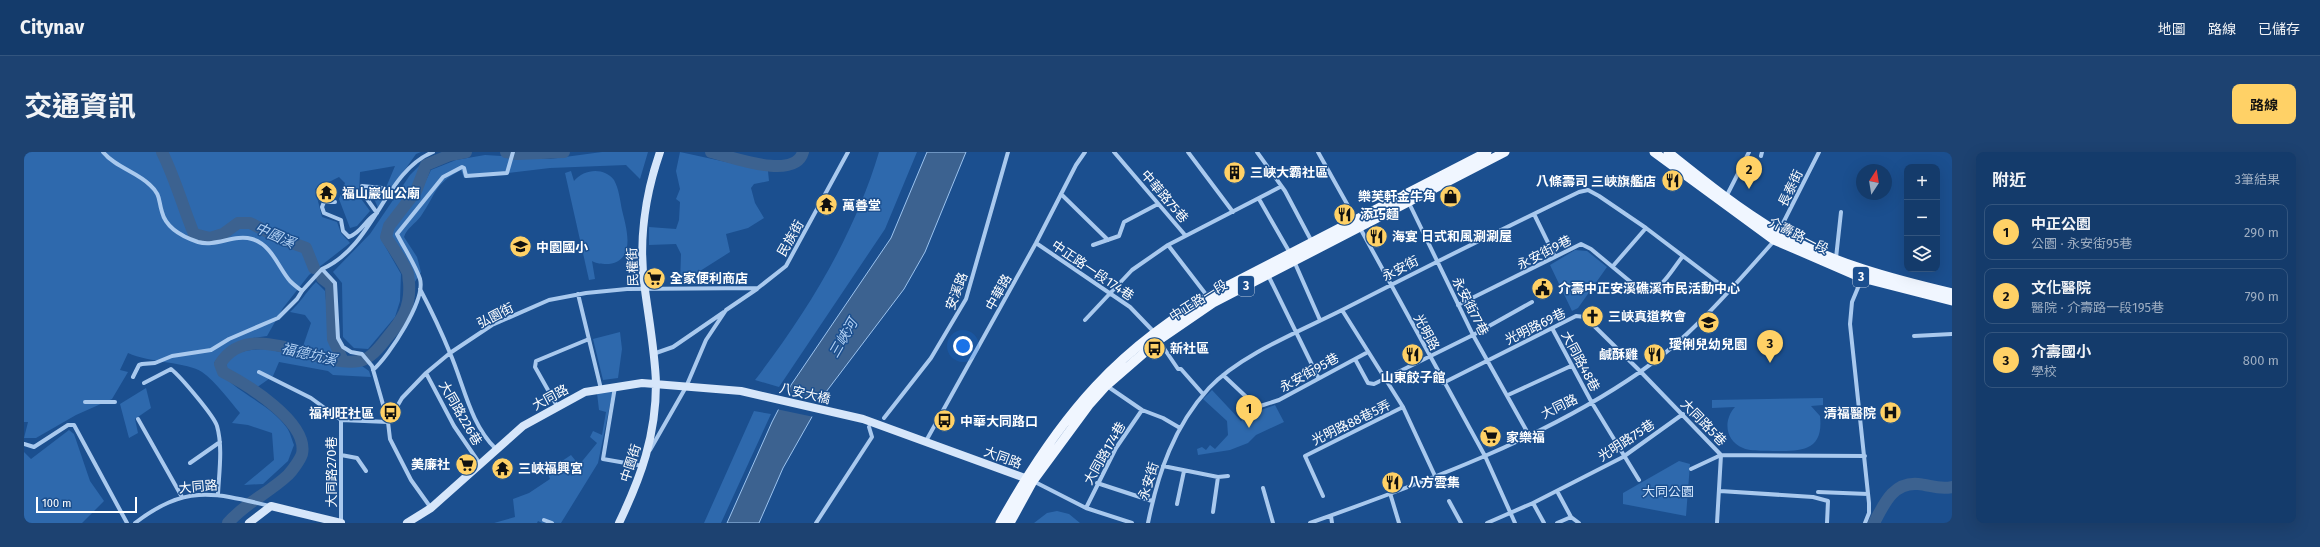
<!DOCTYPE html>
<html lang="zh-TW">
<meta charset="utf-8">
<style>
:root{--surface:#143b6b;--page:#1d4271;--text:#f1f3f6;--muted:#9dadc1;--line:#33557e;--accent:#ffd166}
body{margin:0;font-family:"Fira Sans","Noto Sans TC",sans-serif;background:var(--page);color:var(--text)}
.controls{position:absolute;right:12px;top:12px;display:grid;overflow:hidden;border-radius:8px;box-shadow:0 4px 16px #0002}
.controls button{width:36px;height:36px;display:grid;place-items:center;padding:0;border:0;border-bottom:1px solid var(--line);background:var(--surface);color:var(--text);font:20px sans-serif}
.compass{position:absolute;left:1832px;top:12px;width:36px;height:36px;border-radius:50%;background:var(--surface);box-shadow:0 4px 16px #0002;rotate:12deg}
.scale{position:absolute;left:12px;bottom:10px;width:101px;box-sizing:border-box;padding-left:4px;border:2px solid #fff;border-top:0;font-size:11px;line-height:14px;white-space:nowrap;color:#fff;-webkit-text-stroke:3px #1b4f8f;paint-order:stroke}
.you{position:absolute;left:939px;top:194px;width:14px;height:14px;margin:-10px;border:3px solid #fff;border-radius:50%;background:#1a73e8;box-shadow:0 0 0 6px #1a73e833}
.badge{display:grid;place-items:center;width:26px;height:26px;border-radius:50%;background:var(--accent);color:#111;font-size:13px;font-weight:700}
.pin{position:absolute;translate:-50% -33px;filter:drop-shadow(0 1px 2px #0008)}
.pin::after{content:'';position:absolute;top:21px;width:14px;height:12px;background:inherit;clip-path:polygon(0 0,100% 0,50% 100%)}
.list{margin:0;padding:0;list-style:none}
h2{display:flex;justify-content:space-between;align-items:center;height:52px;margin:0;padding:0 16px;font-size:17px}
h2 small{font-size:13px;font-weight:400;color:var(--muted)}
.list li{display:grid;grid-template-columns:26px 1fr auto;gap:12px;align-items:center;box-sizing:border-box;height:56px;margin:0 8px 8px;padding:0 8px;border:1px solid var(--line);border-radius:8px}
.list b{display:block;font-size:15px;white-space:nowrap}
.list p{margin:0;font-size:13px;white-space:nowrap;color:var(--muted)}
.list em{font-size:13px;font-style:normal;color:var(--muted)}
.icon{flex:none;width:22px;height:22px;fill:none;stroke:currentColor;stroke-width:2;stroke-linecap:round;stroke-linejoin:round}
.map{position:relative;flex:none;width:1928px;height:371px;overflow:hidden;border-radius:8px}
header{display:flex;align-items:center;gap:24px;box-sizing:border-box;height:56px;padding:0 20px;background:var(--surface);border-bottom:1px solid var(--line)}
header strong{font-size:19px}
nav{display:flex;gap:22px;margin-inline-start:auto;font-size:14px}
.intro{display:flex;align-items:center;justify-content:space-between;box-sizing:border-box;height:96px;padding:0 24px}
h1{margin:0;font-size:28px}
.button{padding:10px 18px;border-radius:8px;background:var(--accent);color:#111;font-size:14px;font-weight:700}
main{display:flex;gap:24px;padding:0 24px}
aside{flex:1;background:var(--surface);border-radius:8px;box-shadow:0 4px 16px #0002}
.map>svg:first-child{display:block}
.green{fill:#2e69ad}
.water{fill:#3c6290;stroke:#9cc4f0}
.pier{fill:#1b4f8f}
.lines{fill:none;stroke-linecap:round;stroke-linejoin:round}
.river{stroke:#3c6290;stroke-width:12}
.street{stroke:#a9c9ee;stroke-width:4}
.secondary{stroke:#d6e6fa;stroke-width:8}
.primary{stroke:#f0f6ff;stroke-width:9}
.labels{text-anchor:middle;stroke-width:3;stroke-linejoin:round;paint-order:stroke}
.shield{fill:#1b4f8f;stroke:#bbcadd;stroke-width:1}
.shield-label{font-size:12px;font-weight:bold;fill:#fff}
.poi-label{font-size:13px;font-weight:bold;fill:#fff;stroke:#1b4f8f;text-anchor:start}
.street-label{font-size:13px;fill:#fff;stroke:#1b4f8f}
.park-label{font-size:13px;fill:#cfe3fa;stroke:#1b4f8f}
.water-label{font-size:14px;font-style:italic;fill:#b5d3f5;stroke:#1b4f8f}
</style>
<header>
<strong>Citynav</strong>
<nav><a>地圖</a><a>路線</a><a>已儲存</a></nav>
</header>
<div class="intro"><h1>交通資訊</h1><a class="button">路線</a></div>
<main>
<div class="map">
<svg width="1928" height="371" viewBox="0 0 1928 371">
<rect width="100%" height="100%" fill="#1b4f8f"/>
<path class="green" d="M0,0H397L392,2L354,56L348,42L361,38L371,14L336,20L335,44L346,59L333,74L326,76L315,47L321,31L315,25L291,37L298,65L313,70L317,81L326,91L285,123L259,156L243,184C219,187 205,191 190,211C205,239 244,249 263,276C266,280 268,288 270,293L264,309L239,332L220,333L250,308L248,281L224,273L208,271L216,261C205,248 192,230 178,220C164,210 125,211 104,201L96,218L104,220L88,247L52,263L12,286H0L4,270H0Z
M578,0H624L616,27L602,13L526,16L440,26L437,18C409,33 413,41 397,64C391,72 383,76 380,85L393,105L397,120L389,133L387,118L367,85L370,76L396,41L407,18L432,8L461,3L526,7Z
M656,0L744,19L745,29L730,32L727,36L731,51L740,66L724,76L702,82L706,100L676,119L685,133L656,132L657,102L652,92L625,93V75L652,77L655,68L656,50L652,47L656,37L652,19Z
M855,0H893L861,77L755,235L731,228C784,159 830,84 855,0Z
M398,11L388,36L362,71L357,87L377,122L376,149L371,165L344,197L330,196L319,185L318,131L309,120L346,82L386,23Z
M547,19L550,29C560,17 580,15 590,28C595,37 596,48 598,58C602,75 613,108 585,112C579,112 573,112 568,109L571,127L565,128L541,21Z
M1551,98L1563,99L1583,115L1554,156L1548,159L1526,113Z
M292,130L301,139L306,189L311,203L278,197L287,171L281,163L266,160C276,151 282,140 292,130Z
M596,180L598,197L594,226L579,228L569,187Z
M243,197L313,213L338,214L345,219L347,225L309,223L304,219L255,210L249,224L232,236L220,226L204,219L202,212C212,197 227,198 243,197Z
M122,236L127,256L111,267L114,281L105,286L96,252Z
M589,238L574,311L537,371H518L514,369L513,371H470L491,365L489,347L505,341L526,327L523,319L547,303L555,313L573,291L566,285L569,279L578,283L582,260L575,258L573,241Z
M1188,238L1217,269L1226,262L1251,253L1260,270L1232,283L1224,291L1206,298L1174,303L1173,297L1178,295L1182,298L1186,293L1191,297L1204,283L1203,269L1179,247Z
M1799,246V253L1787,254L1796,264C1800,300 1776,299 1749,299C1740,298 1728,300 1719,296C1701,289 1699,268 1711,255L1688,256V248Z
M730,259L747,262L697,371H680Z
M45,278L50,282L66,329L80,349L58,371H0V300L7,307Z
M1655,309L1666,312L1662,364L1599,352V341Z
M1033,359L1045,362L1056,371H1010L1023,361Z"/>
<path class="water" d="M903,0H942L901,100L880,137L802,240L759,316L735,371H703L748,270L767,233L867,86Z"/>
<path class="pier" d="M761,239L800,248L790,265L752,257Z"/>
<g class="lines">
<path class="river" d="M138,0C151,26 159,55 170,82L186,86L199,82L214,71H226L257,87L282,96L290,116
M482,0L493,2L540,0
M687,0C708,5 771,29 779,0
M298,126L307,133L309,187L319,209
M204,371C221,351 245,341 264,323C268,319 276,308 278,302C285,270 222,232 199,220L196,212C226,164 292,216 335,209C345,208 356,195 362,187C378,168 387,156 385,130C384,127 385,122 383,119C377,107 369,96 362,85L365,74L392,39L402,13L426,3L442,0
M1850,371C1860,352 1869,330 1894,332C1906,333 1915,338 1928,335"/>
<path class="street" d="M79,0C91,15 113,20 126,33C137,43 134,47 138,60C142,76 159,85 174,90C192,95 210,82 228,87C248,93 254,115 266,129C270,133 274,136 278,139
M1090,0L1161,83
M1164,0L1209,60
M1233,0L1261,39L1288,90
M1294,0L1332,68
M1737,4L1738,0
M1037,42L1084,88
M1702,45L1725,0
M1235,47L1266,101
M311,50H300L298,55L300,61L317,68L319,79L325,85C338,80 341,68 353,61L338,40V34L358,36
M1385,51L1449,183L1505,283
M1510,62L1531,105
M1336,76L1461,304L1491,371
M1754,81L1795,0
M1012,91L1106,155L1130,180
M1069,93L1095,84L1100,70L1134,52
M1144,93L1184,145
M1812,106L1817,60
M1270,109L1296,168
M1589,114L1622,76
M1244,123L1294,225
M1838,126L1828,150L1826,172L1845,351V361L1841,371
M396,137C407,158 417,179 426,201C440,233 446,272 472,297
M554,142L577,237
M1434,153L1557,92L1567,97L1620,141C1637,140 1649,116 1659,104
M1318,158L1379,255L1411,324
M1061,168L1108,118L1144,93L1256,35
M1528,176L1568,251L1615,328
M1890,184L1928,182
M1135,189L1154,217H1157L1179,242
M629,202L649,195L700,160
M1331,207L1344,231L1350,232L1449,183L1508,150
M349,218C365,204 402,148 396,127C391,112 380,96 373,82L419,25L438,15L440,16L442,24L483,21L489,0
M235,220L287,246L317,268L364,270
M402,221L430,274L456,312
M1199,223L1233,255L1255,248L1344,200
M109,225L115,213L118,212L131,211L148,204L187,198L205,187L254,166L273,147L278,139L298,117
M120,231L147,217C157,225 190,264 193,274C199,295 195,321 194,342
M1419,231L1552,164L1561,165L1617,220L1697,303L1693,371
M1083,234L1118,258L1139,266L1156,276
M591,235L579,307L619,314
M1484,243L1547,214
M61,250H91
M533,254L511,215L512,209L565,187
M860,266L907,206L942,147L984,0
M114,267L158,345
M364,270L378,246L402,221L426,201L468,173L525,148L562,141L603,137L734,136L762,114L824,0
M902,289L1012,91L1052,13L1061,0
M0,292L10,295L44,273H50L103,371
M626,298L662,235L682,188L702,158L733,137
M317,303L333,306L342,319
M166,311L196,290
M1139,314L1194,325L1204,324
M1667,317L1697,303L1841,304
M1009,329L1062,356L1108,371
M1073,331L1128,349
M1239,336L1249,371
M1533,339L1547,365L1555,371
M1696,339L1789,345L1804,349L1803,371
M1794,340L1844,342
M1366,341L1375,371
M1299,344L1281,304L1379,255
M1425,349L1437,371
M1509,351L1520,371
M1153,352L1160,319
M407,356L387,328L366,287L364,270L348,214L338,202L327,200L319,195L314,186L311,131L298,117C351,94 360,20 409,0
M1062,356L1092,296L1118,258
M1189,360L1194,325
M1307,364L1308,371
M520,368L528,371
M111,371C161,333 188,340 246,354
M317,371V268
M792,371L848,285L845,275
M1124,371C1134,321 1150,274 1185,236C1217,202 1279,178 1320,157C1398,117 1476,78 1555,40L1564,38L1575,44L1622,76L1705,139
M1286,371C1398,331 1518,288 1616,220C1667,185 1709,135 1750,89
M1463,371L1509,351L1599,305L1659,262
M1533,371L1547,365"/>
<path class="secondary" d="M225,371L247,354L317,371
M383,371L407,356L499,274L561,240L618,231L717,239L839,267L1001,326
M595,371C617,325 632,284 632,231C631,201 625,168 621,138C614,92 621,43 636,0"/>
<path class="primary" d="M1630,0L1750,88L1838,126L1928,149
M1644,0C1679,28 1715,57 1754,80C1807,111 1869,127 1928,141
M976,371C1036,263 1094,194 1203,134L1463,0
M986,371L1009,329L1065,253L1082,234L1135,188L1189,151L1481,0"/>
</g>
<defs>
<symbol id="building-disc" viewBox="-11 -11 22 22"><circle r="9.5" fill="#ffd166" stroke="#1b4f8f"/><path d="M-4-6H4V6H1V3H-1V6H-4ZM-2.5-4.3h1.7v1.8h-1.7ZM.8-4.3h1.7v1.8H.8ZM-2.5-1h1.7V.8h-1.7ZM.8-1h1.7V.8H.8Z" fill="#111"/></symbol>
<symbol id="restaurant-disc" viewBox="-11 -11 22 22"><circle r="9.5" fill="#ffd166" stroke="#1b4f8f"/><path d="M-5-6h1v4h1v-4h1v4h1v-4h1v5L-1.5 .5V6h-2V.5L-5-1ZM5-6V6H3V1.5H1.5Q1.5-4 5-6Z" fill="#111"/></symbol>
<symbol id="temple-disc" viewBox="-11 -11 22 22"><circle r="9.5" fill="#ffd166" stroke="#1b4f8f"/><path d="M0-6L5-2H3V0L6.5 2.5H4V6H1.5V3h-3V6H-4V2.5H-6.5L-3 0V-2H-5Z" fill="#111"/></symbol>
<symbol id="shop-disc" viewBox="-11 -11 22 22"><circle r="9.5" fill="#ffd166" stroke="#1b4f8f"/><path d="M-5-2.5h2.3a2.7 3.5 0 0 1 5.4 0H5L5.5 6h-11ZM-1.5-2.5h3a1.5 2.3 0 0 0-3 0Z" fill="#111"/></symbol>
<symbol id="school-disc" viewBox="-11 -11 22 22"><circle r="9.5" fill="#ffd166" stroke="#1b4f8f"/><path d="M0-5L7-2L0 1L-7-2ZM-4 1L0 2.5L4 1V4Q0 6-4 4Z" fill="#111"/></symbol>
<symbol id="supermarket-disc" viewBox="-11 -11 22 22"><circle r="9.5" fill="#ffd166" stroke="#1b4f8f"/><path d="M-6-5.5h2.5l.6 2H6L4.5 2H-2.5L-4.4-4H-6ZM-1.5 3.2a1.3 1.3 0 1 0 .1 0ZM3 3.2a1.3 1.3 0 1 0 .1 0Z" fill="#111"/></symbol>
<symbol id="civic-disc" viewBox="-11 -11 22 22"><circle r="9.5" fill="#ffd166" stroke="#1b4f8f"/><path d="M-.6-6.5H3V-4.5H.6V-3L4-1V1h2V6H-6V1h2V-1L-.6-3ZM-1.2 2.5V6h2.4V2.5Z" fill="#111"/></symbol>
<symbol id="church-disc" viewBox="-11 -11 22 22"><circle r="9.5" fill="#ffd166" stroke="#1b4f8f"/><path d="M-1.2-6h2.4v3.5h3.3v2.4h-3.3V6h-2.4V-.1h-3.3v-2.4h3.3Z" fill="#111"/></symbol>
<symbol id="bus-disc" viewBox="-11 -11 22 22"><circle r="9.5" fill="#ffd166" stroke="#1b4f8f"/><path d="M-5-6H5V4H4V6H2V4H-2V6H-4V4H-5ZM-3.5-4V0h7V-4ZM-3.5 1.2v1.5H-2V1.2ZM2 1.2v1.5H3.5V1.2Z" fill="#111"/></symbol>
<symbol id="hospital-disc" viewBox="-11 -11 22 22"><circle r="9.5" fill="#ffd166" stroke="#1b4f8f"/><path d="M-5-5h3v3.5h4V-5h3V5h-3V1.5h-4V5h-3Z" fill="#111"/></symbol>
</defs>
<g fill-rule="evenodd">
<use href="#building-disc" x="1198" y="8" width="25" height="25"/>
<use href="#restaurant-disc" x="1636" y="16" width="25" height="25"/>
<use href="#temple-disc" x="290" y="28" width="25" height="25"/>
<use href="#shop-disc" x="1414" y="32" width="25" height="25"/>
<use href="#temple-disc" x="790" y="40" width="25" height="25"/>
<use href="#restaurant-disc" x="1308" y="50" width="25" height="25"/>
<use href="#restaurant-disc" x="1340" y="72" width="25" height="25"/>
<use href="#school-disc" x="484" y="82" width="25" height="25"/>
<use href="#supermarket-disc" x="618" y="114" width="25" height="25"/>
<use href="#civic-disc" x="1506" y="124" width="25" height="25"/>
<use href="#church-disc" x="1556" y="152" width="25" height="25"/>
<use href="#school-disc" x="1672" y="158" width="25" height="25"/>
<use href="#bus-disc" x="1118" y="184" width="25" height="25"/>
<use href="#restaurant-disc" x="1618" y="190" width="25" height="25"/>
<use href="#restaurant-disc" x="1376" y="190" width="25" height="25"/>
<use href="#bus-disc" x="354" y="248" width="25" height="25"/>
<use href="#hospital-disc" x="1854" y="248" width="25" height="25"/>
<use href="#bus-disc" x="908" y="256" width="25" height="25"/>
<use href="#supermarket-disc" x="1454" y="272" width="25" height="25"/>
<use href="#supermarket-disc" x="430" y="300" width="25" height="25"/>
<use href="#temple-disc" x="466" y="304" width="25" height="25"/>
<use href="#restaurant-disc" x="1356" y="318" width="25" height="25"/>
</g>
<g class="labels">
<g class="shield">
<rect x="1829" y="115" width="16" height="20" rx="3"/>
<rect x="1214" y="124" width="16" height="20" rx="3"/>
</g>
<g class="shield-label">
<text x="1837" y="129">3</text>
<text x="1222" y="138">3</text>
</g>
<g class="poi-label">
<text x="1226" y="25">三峽大霸社區</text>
<text x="1632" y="34" text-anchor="end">八條壽司 三峽旗艦店</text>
<text x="318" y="46">福山巖仙公廟</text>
<text x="1412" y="49" text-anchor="end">樂芙軒金牛角</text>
<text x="818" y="58">萬善堂</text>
<text x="1336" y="67">添巧麵</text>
<text x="1368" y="89">海宴 日式和風涮涮屋</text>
<text x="512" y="100">中園國小</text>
<text x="646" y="131">全家便利商店</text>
<text x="1534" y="141">介壽中正安溪礁溪市民活動中心</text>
<text x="1584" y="169">三峽真道教會</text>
<text x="1684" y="197" text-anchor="middle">璦俐兒幼兒園</text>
<text x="1146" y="201">新社區</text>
<text x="1614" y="207" text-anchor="end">鹹酥雞</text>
<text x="1389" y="230" text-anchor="middle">山東餃子館</text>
<text x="350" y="266" text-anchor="end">福利旺社區</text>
<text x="1852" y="266" text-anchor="end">清福醫院</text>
<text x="936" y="274">中華大同路口</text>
<text x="1482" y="290">家樂福</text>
<text x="426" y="317" text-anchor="end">美廉社</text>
<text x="494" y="321">三峽福興宮</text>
<text x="1384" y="335">八方雲集</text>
</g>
<g class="street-label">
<text transform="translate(1766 36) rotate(-64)" y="5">長泰街</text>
<text transform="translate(1141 44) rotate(49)" y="5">中華路75巷</text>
<text transform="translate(1775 83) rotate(27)" y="5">介壽路一段</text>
<text transform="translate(766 86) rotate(-60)" y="5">民族街</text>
<text transform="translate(1520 100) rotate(-27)" y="5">永安街9巷</text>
<text transform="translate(608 115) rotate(-92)" y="5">民權街</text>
<text transform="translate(1376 116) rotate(-27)" y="5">永安街</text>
<text transform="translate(1069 118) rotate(34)" y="5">中正路一段174巷</text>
<text transform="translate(932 139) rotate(-69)" y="5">安溪路</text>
<text transform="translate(974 140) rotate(-61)" y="5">中華路</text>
<text transform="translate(1174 148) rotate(-32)" y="5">中正路一段</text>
<text transform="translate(1447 154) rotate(63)" y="5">永安街77巷</text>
<text transform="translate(471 163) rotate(-27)" y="5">弘園街</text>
<text transform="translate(1511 174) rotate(-26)" y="5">光明路69巷</text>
<text transform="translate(1403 180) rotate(62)" y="5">光明路</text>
<text transform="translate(1557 209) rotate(62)" y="5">大同路48巷</text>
<text transform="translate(1285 220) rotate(-29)" y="5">永安街95巷</text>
<text transform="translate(781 241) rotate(13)" y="5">八安大橋</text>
<text transform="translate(526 245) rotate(-28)" y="5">大同路</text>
<text transform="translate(1535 254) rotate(-26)" y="5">大同路</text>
<text transform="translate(437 261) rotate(60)" y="5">大同路226巷</text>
<text transform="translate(1327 270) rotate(-26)" y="5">光明路88巷5弄</text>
<text transform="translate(1680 270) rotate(46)" y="5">大同路5巷</text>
<text transform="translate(1602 288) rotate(-33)" y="5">光明路75巷</text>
<text transform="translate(1080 301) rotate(-60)" y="5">大同路174巷</text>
<text transform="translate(979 305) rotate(20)" y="5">大同路</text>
<text transform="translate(606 311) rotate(-72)" y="5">中園街</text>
<text transform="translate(307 320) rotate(-90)" y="5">大同路270巷</text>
<text transform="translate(1124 329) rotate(-73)" y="5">永安街</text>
<text transform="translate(174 334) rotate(-5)" y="5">大同路</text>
</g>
<g class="park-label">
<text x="1644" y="344">大同公園</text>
</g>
<g class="water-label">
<text transform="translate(251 83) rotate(24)" y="5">中園溪</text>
<text transform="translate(819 186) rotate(-60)" y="5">三峽河</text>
<text transform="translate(285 202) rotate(13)" y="5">福德坑溪</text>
</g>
</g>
</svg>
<div class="controls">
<button>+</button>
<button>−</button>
<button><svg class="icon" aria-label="layers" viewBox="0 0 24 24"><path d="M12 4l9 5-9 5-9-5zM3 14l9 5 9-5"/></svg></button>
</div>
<svg class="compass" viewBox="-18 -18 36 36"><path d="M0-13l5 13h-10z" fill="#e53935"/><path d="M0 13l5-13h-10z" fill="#9dadc1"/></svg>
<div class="scale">100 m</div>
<div class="you"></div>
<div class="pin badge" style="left:1225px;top:276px">1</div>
<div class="pin badge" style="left:1725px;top:37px">2</div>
<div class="pin badge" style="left:1746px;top:211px">3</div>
</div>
<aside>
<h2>附近<small>3筆結果</small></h2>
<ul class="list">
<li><span class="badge">1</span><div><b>中正公園</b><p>公園 · 永安街95巷</p></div><em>290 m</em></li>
<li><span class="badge">2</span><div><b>文化醫院</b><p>醫院 · 介壽路一段195巷</p></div><em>790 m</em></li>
<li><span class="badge">3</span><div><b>介壽國小</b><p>學校</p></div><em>800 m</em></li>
</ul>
</aside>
</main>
